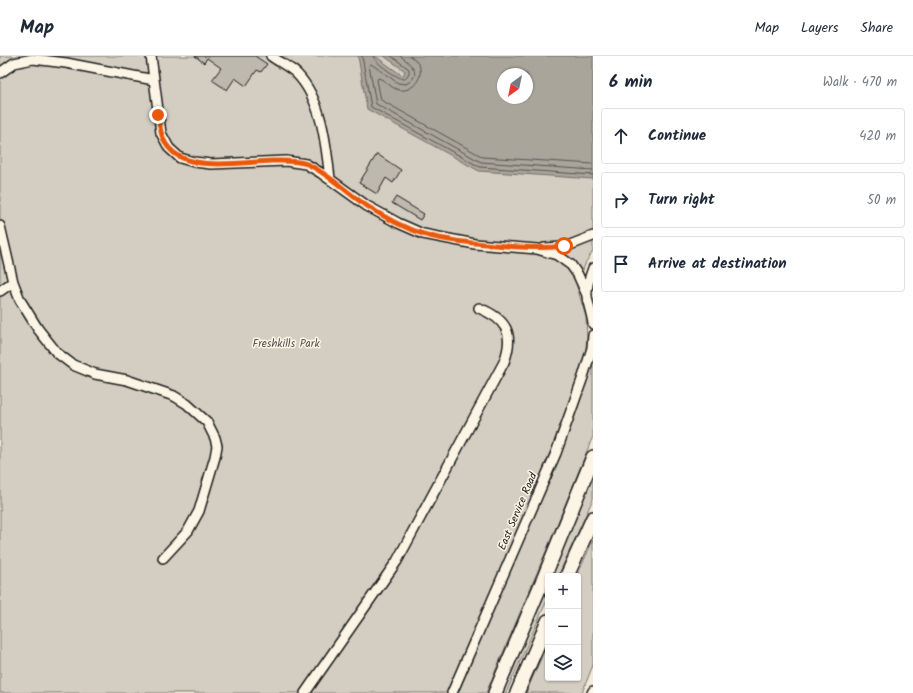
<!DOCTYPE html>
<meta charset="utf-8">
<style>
:root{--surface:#fff;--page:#f6f6f7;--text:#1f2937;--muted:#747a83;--line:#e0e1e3}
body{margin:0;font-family:Kalam,sans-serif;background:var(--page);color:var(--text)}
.controls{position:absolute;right:12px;bottom:12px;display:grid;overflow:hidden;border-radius:4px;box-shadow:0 1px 3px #0004}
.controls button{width:36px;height:36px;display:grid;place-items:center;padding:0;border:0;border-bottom:1px solid var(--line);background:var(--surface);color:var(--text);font:20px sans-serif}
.compass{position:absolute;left:497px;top:12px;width:36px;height:36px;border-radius:50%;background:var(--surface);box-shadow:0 1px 3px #0004;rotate:213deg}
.stop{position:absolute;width:12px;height:12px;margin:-9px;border:3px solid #ea580c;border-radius:50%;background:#fff}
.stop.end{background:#ea580c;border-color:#fff;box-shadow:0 1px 4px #0008}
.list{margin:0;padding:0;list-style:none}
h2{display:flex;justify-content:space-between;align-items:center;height:52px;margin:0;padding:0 16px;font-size:17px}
h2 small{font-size:13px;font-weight:400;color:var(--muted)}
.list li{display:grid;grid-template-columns:26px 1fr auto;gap:12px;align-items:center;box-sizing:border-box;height:56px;margin:0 8px 8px;padding:0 8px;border:1px solid var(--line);border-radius:4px}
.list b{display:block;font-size:15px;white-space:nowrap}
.list em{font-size:13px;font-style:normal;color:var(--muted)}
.icon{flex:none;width:22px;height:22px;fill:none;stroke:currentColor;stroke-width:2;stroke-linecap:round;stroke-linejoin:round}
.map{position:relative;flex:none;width:593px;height:637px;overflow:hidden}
header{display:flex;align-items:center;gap:24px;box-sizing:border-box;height:56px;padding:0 20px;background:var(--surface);border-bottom:1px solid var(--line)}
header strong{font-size:19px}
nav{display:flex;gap:22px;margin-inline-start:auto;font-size:14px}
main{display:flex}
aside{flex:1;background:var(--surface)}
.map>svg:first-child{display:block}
.green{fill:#d3cec1;stroke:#78756e;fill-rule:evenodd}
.water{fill:#aaa59b;stroke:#716e68;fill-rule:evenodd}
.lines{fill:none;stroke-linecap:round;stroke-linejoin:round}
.shore{stroke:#55534f;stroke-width:1}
.building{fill:#beb9ae;stroke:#1c1c1c}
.minor-casing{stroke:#1c1c1c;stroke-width:12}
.highway-casing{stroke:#1c1c1c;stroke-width:16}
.minor{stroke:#fcf5e5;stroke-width:9}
.highway{stroke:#fcf5e5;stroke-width:13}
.route{stroke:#ea580c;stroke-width:5}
.labels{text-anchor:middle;stroke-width:3;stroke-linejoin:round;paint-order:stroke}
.park-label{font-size:11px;fill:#53514e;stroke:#fcf5e5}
.street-label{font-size:11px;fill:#1c1c1c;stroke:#fcf5e5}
</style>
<header>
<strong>Map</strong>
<nav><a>Map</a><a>Layers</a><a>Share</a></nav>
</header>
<main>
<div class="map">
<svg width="593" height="637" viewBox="0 0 593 637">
<rect width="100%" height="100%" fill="#f3ecdd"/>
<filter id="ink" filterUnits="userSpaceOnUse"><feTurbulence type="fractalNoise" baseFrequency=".025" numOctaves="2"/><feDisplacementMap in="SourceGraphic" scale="8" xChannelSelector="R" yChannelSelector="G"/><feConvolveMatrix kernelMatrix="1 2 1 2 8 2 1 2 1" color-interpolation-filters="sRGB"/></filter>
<g filter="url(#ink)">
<path class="green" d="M0,0H593V195L586,206L577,231L586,261L587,282L585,299L575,329L545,410L447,637H0ZM503,18H527V42H503Z
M593,307V380L550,486L486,637H458L571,371Z
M593,417V443L558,520H550Z
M593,484V609L582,637H526L548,586V622H578L577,520Z
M548,525V542L506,637H500Z"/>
<path class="water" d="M358,0H375L403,20L405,15L384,0H593V123L479,115L367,53ZM503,18H527V42H503Z"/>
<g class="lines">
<path class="shore" d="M362,0L371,51L480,111L593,119
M373,0C374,6 399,24 405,23L409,17V13L391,0
M400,0C410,7 424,18 406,28L398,27L371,8L369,9L376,48L481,106L593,114
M410,0C413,3 417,5 419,9C424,21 413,36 400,34C391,33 386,24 378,22L377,24L381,44L483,101L593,108"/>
</g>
<path class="building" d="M195,0H255L267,8L261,16L257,14L246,30L235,22L227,34L212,24L221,12L207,2L204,7Z
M377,98L401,114L393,127L386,122L377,138L359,127Z
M396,141L424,158L420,164L392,147Z"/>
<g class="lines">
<defs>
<path id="minor" d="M151,0L161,77L169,92L180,102L194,106L211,108L286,105L306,108L321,117L367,150L398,167L423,178L475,188L537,193L557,199L571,209L578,219L587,239
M271,0C279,6 290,11 297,18C322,44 326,88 330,123
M0,17L14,7L33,3L66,7L154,24
M0,170L13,226L20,244L38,273L57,297L73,309L95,318L127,324L174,340L187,348L207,366L215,382L217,390L215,401L199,455L188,475L163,502
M544,192L565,191L593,180
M593,212C590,220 586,231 587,240C588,249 592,258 593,268
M0,235L13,226
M305,637L397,505L504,306C515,277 506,263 479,252
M452,637L556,397L583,321L592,292L593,279
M592,637L593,635"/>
<path id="highway" d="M567,520L593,462
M495,637L545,519L593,401
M517,637L548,565"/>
</defs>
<use href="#minor" class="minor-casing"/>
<use href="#highway" class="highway-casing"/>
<use href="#minor" class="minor"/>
<use href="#highway" class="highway"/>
</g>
</g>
<g class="lines" filter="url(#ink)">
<path class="route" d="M158,59C160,71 161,84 170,93C190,116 243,106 271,105C282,105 297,104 307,108C329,118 347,137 367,150C384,161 404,172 423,178C446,185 472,187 495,189C519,191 541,193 564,190"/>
</g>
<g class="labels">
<g class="park-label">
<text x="286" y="291">Freshkills Park</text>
</g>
<g class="street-label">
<text transform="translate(517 455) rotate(-67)" y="4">East Service Road</text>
</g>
</g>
</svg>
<div class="controls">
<button>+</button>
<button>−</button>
<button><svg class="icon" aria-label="layers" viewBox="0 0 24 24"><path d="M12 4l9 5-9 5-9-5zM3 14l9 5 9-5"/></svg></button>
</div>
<svg class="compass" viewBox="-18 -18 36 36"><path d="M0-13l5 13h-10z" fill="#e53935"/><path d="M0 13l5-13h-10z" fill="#747a83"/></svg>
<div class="stop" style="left:564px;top:190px"></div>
<div class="stop end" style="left:158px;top:59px"></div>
</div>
<aside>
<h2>6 min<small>Walk · 470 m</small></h2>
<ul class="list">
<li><svg class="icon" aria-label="ahead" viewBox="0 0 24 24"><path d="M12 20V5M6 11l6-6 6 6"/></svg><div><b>Continue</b></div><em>420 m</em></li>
<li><svg class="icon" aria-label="right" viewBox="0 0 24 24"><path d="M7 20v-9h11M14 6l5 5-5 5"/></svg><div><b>Turn right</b></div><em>50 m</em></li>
<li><svg class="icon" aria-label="arrive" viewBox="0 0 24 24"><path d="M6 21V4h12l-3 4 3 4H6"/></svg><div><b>Arrive at destination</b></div></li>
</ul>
</aside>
</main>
